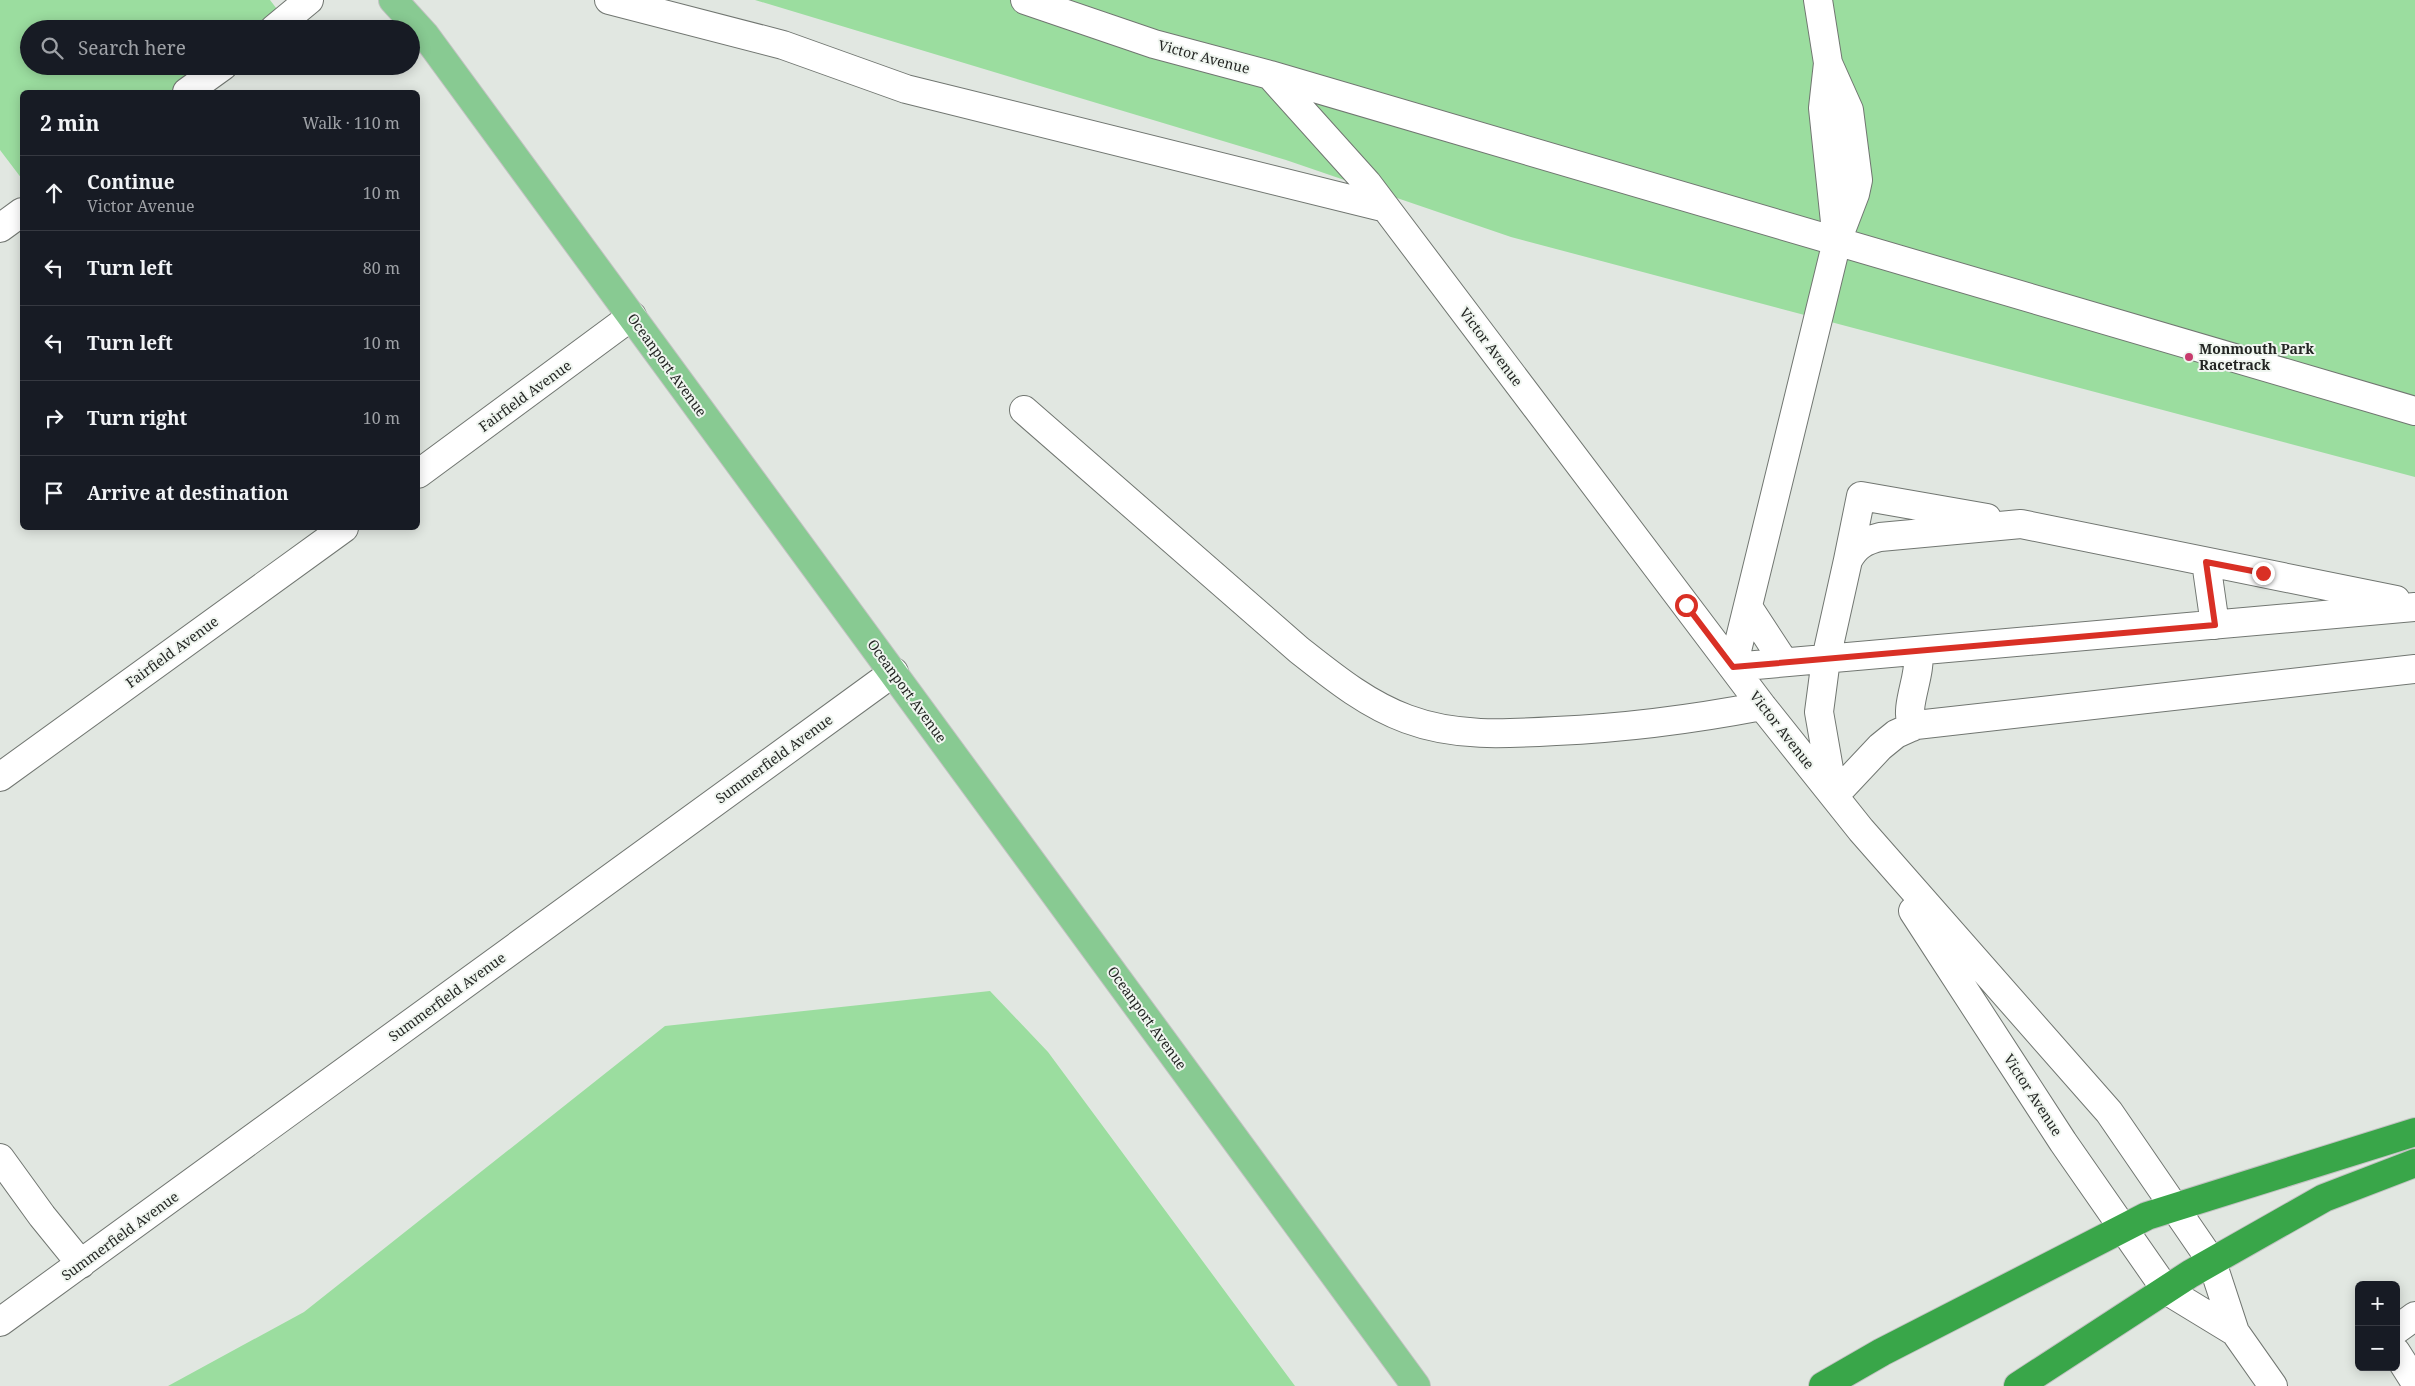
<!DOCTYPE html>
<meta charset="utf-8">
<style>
:root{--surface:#171b24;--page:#20242c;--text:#f1f3f6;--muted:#9ea1a6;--line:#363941}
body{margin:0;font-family:"Noto Serif",serif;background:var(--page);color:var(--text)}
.controls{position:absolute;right:15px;bottom:15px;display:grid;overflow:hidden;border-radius:8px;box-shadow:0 2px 12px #0003}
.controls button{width:45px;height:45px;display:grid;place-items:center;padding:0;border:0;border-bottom:1px solid var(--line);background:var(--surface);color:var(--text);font:25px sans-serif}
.stop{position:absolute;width:15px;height:15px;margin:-11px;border:4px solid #d93025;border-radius:50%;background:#fff}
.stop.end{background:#d93025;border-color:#fff;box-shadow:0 1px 5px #0008}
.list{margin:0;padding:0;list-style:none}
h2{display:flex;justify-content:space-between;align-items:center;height:65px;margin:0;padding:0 20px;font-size:21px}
h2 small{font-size:16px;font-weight:400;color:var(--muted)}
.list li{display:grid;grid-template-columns:32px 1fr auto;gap:15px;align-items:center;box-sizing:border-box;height:75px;padding:0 20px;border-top:1px solid var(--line)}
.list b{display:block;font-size:19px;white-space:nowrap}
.list p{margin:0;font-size:16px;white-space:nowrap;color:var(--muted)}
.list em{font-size:16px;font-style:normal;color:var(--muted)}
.icon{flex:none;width:28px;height:28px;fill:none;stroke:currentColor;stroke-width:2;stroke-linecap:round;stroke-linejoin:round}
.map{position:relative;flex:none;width:2415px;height:1386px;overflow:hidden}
.search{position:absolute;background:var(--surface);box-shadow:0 2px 12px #0003;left:20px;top:20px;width:400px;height:55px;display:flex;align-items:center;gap:12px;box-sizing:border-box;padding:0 18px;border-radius:28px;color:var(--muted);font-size:19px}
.panel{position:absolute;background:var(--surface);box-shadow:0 2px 12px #0003;left:20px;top:90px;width:400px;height:440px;border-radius:8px}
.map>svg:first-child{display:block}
.green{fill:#9bdd9f}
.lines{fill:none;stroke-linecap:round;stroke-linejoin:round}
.minor-casing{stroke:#717671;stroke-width:30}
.major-casing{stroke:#c1c2c1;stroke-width:30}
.highway-casing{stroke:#c1c2c1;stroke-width:30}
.minor{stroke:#fff;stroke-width:28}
.major{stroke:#88ca92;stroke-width:28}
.highway{stroke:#39a649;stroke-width:28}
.route{stroke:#d93025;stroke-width:6}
.poi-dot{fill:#c73b6d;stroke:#eff5ef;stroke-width:2}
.labels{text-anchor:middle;stroke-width:4;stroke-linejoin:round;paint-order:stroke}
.street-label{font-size:14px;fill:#232523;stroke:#eff5ef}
.poi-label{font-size:14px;font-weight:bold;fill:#232523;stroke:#eff5ef;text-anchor:start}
</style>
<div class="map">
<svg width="2415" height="1386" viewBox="0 0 2415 1386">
<rect width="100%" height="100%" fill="#e1e7e1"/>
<path class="green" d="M0,0H270L283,17L267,29H29V66H214L177,92H22V179L0,150Z
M755,0H2415V477L1511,237L1286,160Z
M990,991L1048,1052L1295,1386H168L304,1312L665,1026Z"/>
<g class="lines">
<defs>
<path id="minor" d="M609,0L783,45L906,89L1386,208
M1025,0L1154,44L1270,75L2415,411
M1818,0L1828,63
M274,29L309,0
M1270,75L1367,183L1762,706L1861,830L2109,1112L2212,1262L2235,1332L2273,1386
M187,92L223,66
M0,228L22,212
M1837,241L1823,108L1828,63L1849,110L1858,180L1855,194L1837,241L1733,667L2415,607
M1024,410L1299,650C1332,676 1366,704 1407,719C1455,737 1505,734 1556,731C1626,728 1694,719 1762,706
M418,474L632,316
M1848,560L1861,496L1987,518
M2206,562L2215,625
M1748,607L1784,662
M1912,727C1904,704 1922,676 1918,651
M0,777L344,528
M1833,792L1819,712L1826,659L1848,560C1856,546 1864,541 1880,537L2021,524L2396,600
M1834,796L1880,747L1896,734L1916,725L2415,669
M1913,911L2063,1142L2166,1290L2235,1332
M0,1158L42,1216L81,1264
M0,1322L894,672
M2396,1330L2415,1316
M2396,1352L2415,1382"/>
<path id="major" d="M393,0L425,35L1416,1386"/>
<path id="highway" d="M1823,1386L1882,1352L2147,1216L2415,1132
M2018,1386L2190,1274L2324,1198L2415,1163"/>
</defs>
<use href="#minor" class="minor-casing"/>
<use href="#major" class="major-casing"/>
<use href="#highway" class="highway-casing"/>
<use href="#minor" class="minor"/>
<use href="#major" class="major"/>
<use href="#highway" class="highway"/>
</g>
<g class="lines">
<path class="route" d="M1686,605L1733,667L2215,625L2206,562L2263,573"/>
</g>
<circle class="poi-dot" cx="2189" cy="357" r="5"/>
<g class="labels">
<g class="street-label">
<text transform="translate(1204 57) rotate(15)" y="5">Victor Avenue</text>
<text transform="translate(1491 347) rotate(53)" y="5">Victor Avenue</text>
<text transform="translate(667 365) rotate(54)" y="5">Oceanport Avenue</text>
<text transform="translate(525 396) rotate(-36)" y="5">Fairfield Avenue</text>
<text transform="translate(172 652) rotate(-36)" y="5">Fairfield Avenue</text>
<text transform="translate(907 691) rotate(54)" y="5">Oceanport Avenue</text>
<text transform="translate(1782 730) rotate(52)" y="5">Victor Avenue</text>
<text transform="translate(774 759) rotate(-36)" y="5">Summerfield Avenue</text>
<text transform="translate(447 997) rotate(-36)" y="5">Summerfield Avenue</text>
<text transform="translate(1147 1018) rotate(54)" y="5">Oceanport Avenue</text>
<text transform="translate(2033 1095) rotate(57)" y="5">Victor Avenue</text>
<text transform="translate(120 1236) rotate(-36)" y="5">Summerfield Avenue</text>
</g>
<g class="poi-label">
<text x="2199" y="354">Monmouth Park<tspan x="2199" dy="16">Racetrack</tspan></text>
</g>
</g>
</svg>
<div class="controls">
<button>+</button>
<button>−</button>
</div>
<div class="stop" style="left:1686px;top:605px"></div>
<div class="stop end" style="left:2263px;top:573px"></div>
<div class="search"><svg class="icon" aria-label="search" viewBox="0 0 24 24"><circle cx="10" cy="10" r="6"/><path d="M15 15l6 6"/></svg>Search here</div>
<section class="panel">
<h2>2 min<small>Walk · 110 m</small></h2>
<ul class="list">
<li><svg class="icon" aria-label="ahead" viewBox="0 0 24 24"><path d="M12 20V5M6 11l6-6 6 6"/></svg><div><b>Continue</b><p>Victor Avenue</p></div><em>10 m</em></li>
<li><svg class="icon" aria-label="left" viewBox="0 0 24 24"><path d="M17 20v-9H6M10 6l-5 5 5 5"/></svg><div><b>Turn left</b></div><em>80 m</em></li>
<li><svg class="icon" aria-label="left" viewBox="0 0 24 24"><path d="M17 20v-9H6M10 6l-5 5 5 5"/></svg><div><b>Turn left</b></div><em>10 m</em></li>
<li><svg class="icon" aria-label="right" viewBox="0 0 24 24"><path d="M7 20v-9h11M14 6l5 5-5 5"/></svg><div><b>Turn right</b></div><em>10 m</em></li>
<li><svg class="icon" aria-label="arrive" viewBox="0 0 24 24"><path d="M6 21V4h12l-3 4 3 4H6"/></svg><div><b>Arrive at destination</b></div></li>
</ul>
</section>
</div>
